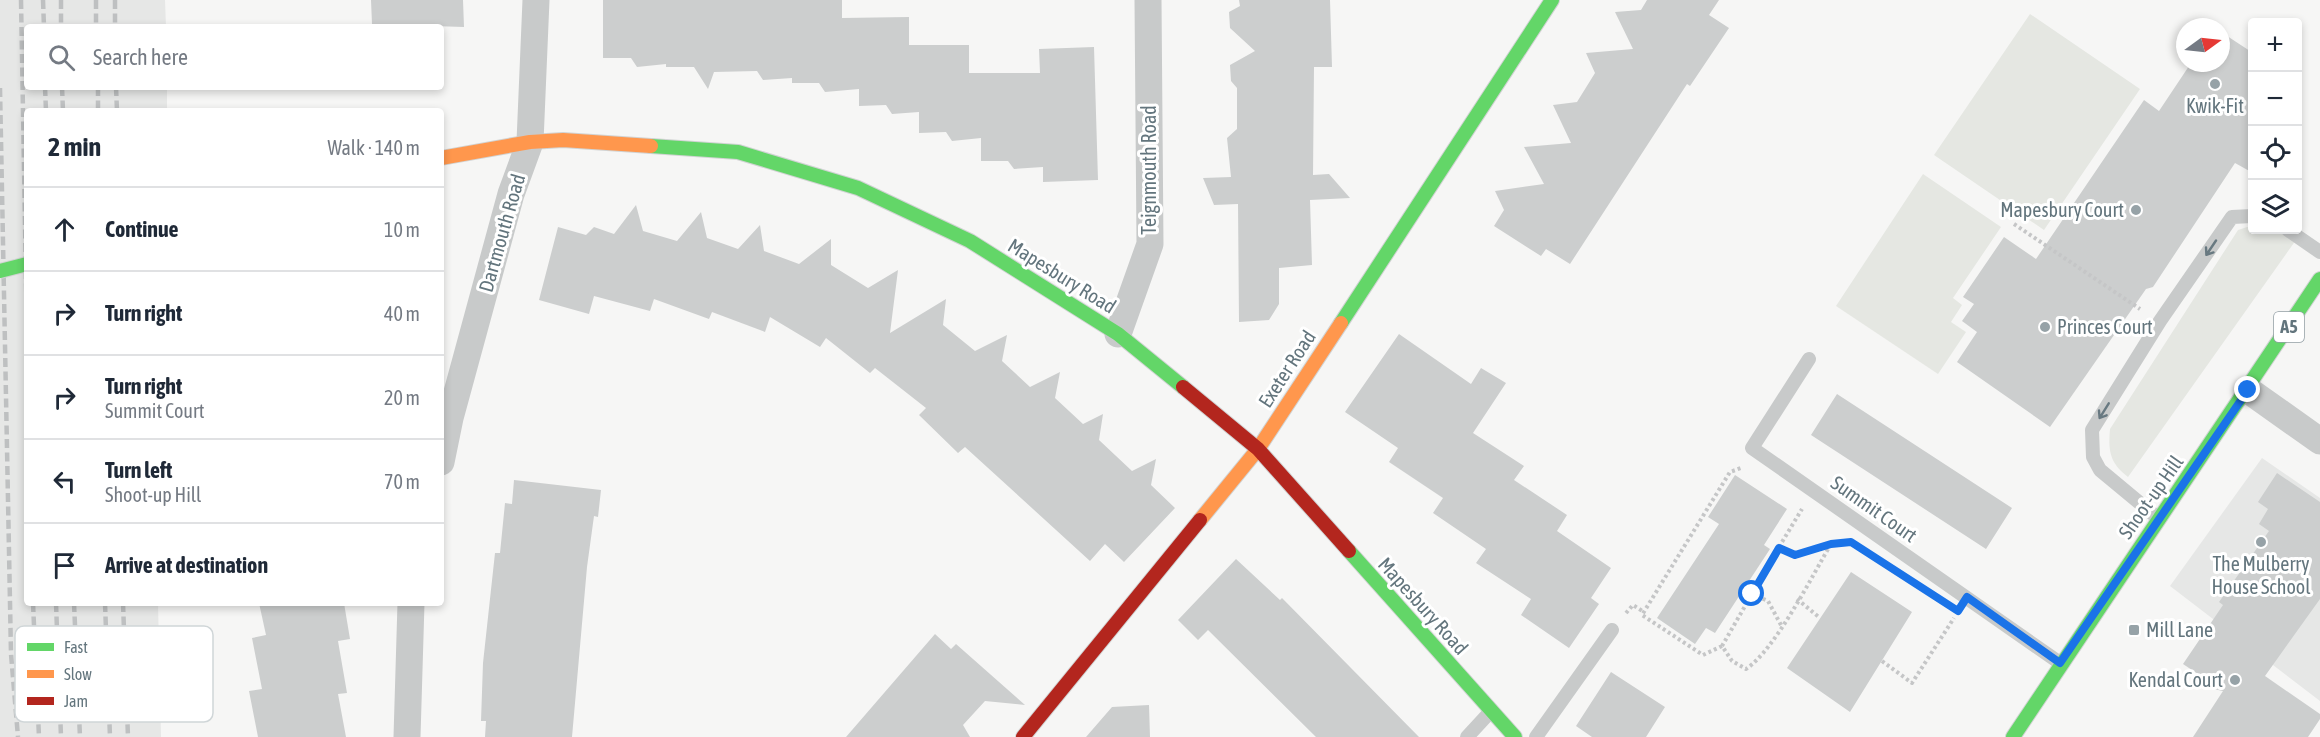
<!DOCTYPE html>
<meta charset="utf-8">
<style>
:root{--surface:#fff;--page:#f2f2f3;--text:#1f2937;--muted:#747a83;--line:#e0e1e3}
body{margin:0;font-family:"Asap Condensed",sans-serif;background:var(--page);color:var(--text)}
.controls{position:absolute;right:18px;top:18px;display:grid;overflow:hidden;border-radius:6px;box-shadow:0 3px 9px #0003}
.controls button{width:54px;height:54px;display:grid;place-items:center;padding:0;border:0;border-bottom:2px solid var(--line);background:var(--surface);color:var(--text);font:30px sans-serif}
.compass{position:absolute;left:2176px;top:18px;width:54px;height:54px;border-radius:50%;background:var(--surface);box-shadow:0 3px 9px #0003;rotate:75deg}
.stop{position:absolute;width:18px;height:18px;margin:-14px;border:4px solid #1a73e8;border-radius:50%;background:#fff}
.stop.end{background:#1a73e8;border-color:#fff;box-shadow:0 2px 6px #0008}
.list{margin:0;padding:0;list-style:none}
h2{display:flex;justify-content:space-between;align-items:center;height:78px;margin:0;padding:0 24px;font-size:26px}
h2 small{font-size:20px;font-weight:400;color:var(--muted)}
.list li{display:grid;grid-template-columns:39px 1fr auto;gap:18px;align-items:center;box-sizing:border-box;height:84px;padding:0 24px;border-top:2px solid var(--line)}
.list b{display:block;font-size:22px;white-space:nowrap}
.list p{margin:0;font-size:20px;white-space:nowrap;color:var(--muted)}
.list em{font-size:20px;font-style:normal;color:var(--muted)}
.icon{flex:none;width:33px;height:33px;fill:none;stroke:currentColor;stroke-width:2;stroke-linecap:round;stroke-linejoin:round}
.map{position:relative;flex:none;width:2320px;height:737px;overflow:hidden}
.search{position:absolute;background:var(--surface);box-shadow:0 3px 9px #0003;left:24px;top:24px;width:420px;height:66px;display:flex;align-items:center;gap:15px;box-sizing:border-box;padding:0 21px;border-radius:6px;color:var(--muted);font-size:22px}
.panel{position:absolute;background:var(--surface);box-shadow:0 3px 9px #0003;left:24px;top:108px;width:420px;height:498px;border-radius:6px}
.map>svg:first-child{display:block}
.built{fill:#e6e7e6}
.green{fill:#e5e7e2}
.building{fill:#cccece}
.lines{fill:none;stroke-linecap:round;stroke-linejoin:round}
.fast-casing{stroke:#d1d3d3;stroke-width:16}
.slow-casing{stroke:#d1d3d3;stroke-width:16}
.jam-casing{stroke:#d1d3d3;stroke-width:16}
.path{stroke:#c5c6c7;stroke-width:4;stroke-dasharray:3 3;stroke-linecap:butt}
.lane{stroke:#c8caca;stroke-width:14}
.street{stroke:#c8caca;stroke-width:27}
.fast{stroke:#63d668;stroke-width:14}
.slow{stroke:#ff974d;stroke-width:14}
.jam{stroke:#b3261e;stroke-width:14}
.rail{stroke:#bec0c1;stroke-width:4.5;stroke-dasharray:9 4.5;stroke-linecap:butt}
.fast-bridge-casing{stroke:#d1d3d3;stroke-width:16;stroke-linecap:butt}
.fast-bridge{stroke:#63d668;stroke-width:14}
.oneway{stroke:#687981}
.route{stroke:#1a73e8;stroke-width:8}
.poi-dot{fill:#96a2a7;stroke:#fff;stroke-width:2}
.labels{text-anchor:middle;stroke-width:6;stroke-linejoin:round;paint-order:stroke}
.shield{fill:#fff;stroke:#929ea4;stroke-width:1.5}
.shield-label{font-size:18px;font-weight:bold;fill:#63757d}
.poi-label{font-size:20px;fill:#63757d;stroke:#fff}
.street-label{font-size:20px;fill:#63757d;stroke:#fff}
.key{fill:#fff;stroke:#d0d6d8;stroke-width:1.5}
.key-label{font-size:16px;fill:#63757d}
</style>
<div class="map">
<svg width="2320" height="737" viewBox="0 0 2320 737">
<rect width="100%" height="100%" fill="#f6f6f5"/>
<path class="built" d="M0,0H165L166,27H27V87H167V111H27V603H158L161,737H0Z
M2262,458L2320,498V701L2170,586Z"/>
<path class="green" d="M2030,14L2140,89L2044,230L1934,155Z
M1923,174L2001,227L1953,298L1962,305L1951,322L1966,332L1938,374L1836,306Z
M2247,227L2279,231L2296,240L2128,477C2110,463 2108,452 2110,429L2238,230Z"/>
<path class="building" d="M371,0H463L464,27L372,24Z
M603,0H842V18L909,17V45H969V73H1040L1039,49L1094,47L1098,180L1043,182V167L1014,169L1008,161H981V138L952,141L946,132L919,133V112L892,114L886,105L859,106V89L825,92L819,83H792V78L763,80L757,71L714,72L708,89L694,67H666V64L637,67L631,58H603Z
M1239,0H1330L1332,67H1314L1313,175L1329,174L1350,198L1310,200L1312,265L1279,268V304L1269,320L1239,322L1238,204L1214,205L1203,178L1231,177L1227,138L1237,129V88L1231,81L1230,65L1255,51L1230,28L1229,12L1240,6Z
M1647,0H1719L1709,15L1729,28L1690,86L1687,84L1570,264L1546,249L1541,256L1494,226L1504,210L1495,191L1544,184L1524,147L1571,143L1553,105L1577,102L1595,73L1586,53L1633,49L1615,12L1641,10Z
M2221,32L2253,53V173L2235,163L2153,287L2146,289L2050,427L1957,362L1977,332L1962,321L1974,304L1963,297L2004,237L2036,259L2144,100L2159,111L2191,63H2221Z
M636,205L643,231L677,241L701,212L707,238L738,249L760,225L764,251L799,264L831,239V265L868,288L898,270L890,333L946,299L943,325L975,351L1007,335L1002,361L1030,387L1060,372L1055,398L1083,424L1103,414L1099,440L1132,471L1156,459L1151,485L1175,508L1124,562L1105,544L1090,561L965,447L958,453L919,415L926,408L875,368L870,373L826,338L820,347L770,317L765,332L712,312L709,319L654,299L650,311L594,296L589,314L539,300L558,227L586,235L594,227L614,234Z
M1399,334L1471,384L1481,368L1506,383L1473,433L1524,466L1514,480L1567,515L1557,531L1611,568L1591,598L1599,604L1569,648L1521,615L1531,599L1476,563L1486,549L1433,513L1443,498L1389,462L1398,448L1345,412Z
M1837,394L2012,508L1986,549L1811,435Z
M2277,473L2320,502V599L2265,676L2320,714V719L2308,737H2193L2223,691L2199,686L2198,674L2183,664L2223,605L2219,602L2269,531L2259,524L2268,509L2258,502Z
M1735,475L1787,509L1764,545L1770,549L1715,633L1706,628L1695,644L1657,618L1719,524L1708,517Z
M514,480L601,490L598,517L594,516L587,567L572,737H485L486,721H481L483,663L495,553H500L505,503L512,504Z
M1236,559L1280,600L1282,598L1419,737H1316L1208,630L1198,640L1178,620Z
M1851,572L1912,612L1850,712L1787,668Z
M259,603H344L350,639L338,641L347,693L338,694L346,737H258L249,691L262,689L252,638L266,635Z
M935,634L951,649L956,644L1025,705L985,701L963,725L970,737H846Z
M1611,672L1665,707L1646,737H1592L1576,726Z
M1149,705L1150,737H1086L1112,707Z"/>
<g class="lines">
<defs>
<path id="fast" d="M651,146L738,152L858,188L970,241L1118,334L1183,387
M1341,323L1552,0
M1349,551L1515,737
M2013,737L2320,279"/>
<path id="slow" d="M441,158L530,142L563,140L651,146
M1200,520L1258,449L1341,323"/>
<path id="jam" d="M1183,387L1258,449L1349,551
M1023,737L1200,520"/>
</defs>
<use href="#fast" class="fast-casing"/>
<use href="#slow" class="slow-casing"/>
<use href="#jam" class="jam-casing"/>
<path class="path" d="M2014,224L2140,309
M1779,547L1802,509
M1752,594L1779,547L1795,555L1831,544
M1797,599L1820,618
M1626,613L1633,605L1644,612
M1781,625L1768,601L1752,594L1722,646L1732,661L1746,669C1775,650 1812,576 1831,544L1843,542
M1722,646L1703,655L1642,615L1730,472L1741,468
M1882,661L1912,683L1954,618"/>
<path class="lane" d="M2288,230L2320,252
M1809,359L1752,448L2060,663
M2159,519L2100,470L2093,457L2092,430L2160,321L2232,217L2252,216
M1467,737L1491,711
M1536,737L1612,630"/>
<path class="street" d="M1118,334L1150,244L1148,0
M2248,390L2320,441
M441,462L450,418L511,194L530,142L536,0
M407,737L411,603"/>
<use href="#fast" class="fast"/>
<use href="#slow" class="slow"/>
<use href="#jam" class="jam"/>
<path class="rail" d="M21,0L27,334
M43,0L44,27
M61,0V27
M96,0V27
M115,0V27
M45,87L46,111
M62,87L63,111
M98,87V111
M116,87L117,111
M0,88L11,654L18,737
M33,603L39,737
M56,603L61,737
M74,603L80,737
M105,603L110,737
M123,603L128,737"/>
<defs>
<path id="fast-bridge" d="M0,271L27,264"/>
</defs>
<use href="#fast-bridge" class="fast-bridge-casing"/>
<use href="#fast-bridge" class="fast-bridge"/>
</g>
<defs><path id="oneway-shaft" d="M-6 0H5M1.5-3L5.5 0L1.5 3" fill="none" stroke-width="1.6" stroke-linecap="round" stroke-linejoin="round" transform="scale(1.5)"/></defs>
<g class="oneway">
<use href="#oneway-shaft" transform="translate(2211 248) rotate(124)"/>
<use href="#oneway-shaft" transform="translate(2104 411) rotate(122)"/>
</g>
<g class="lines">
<path class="route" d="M1752,594L1779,548L1795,555L1831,544L1851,542L1958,611L1967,597L2060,663L2248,390"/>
</g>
<g class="poi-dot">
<circle cx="2215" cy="84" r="6"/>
<circle cx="2136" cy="210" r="6"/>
<circle cx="2045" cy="327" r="6"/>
<circle cx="2261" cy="542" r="6"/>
<rect x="2128" y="624" width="12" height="12" rx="3"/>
<circle cx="2235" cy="680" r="6"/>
</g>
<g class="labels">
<rect class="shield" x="2274" y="312" width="30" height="30" rx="4.5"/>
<g class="shield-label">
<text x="2289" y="333">A5</text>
</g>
<g class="poi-label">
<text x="2215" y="113">Kwik-Fit</text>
<text x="2124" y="217" text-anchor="end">Mapesbury Court</text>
<text x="2057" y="334" text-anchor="start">Princes Court</text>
<text x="2261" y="571">The Mulberry<tspan x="2261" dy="23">House School</tspan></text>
<text x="2146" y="637" text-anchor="start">Mill Lane</text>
<text x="2223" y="687" text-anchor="end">Kendal Court</text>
</g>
<g class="street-label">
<text transform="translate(1149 170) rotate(-90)" y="7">Teignmouth Road</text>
<text transform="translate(502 233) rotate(-74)" y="7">Dartmouth Road</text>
<text transform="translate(1062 276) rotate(32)" y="7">Mapesbury Road</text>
<text transform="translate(1287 369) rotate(-57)" y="7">Exeter Road</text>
<text transform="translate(2151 497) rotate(-55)" y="7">Shoot-up Hill</text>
<text transform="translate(1874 509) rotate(35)" y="7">Summit Court</text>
<text transform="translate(1423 606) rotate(48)" y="7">Mapesbury Road</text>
</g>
</g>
<rect x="15" y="626" width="198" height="96" rx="9" class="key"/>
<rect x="27" y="643" width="27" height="8" fill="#63d668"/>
<rect x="27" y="670" width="27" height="8" fill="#ff974d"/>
<rect x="27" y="697" width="27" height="8" fill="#b3261e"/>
<g class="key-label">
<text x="64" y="653">Fast</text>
<text x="64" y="680">Slow</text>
<text x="64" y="707">Jam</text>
</g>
</svg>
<div class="controls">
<button>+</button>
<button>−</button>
<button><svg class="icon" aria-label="locate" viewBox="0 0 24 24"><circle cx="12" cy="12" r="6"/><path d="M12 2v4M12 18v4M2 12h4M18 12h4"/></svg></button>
<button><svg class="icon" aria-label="layers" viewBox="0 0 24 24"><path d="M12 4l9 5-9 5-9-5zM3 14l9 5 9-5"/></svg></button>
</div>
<svg class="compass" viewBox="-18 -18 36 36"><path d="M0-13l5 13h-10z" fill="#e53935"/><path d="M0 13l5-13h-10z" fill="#747a83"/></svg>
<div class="stop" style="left:1752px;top:594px"></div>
<div class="stop end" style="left:2248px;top:390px"></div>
<div class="search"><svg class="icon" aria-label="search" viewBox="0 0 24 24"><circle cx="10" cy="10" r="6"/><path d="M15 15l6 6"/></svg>Search here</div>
<section class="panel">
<h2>2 min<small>Walk · 140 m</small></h2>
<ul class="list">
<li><svg class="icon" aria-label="ahead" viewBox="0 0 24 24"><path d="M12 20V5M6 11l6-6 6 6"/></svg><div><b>Continue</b></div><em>10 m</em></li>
<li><svg class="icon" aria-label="right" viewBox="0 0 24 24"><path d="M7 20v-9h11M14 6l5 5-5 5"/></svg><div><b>Turn right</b></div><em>40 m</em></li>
<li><svg class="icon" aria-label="right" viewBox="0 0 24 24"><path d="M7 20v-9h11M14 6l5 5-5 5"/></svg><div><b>Turn right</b><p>Summit Court</p></div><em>20 m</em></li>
<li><svg class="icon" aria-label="left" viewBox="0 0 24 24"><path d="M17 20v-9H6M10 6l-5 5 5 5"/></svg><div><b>Turn left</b><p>Shoot-up Hill</p></div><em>70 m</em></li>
<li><svg class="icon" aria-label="arrive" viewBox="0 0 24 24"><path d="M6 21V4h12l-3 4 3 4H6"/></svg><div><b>Arrive at destination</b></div></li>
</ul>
</section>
</div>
